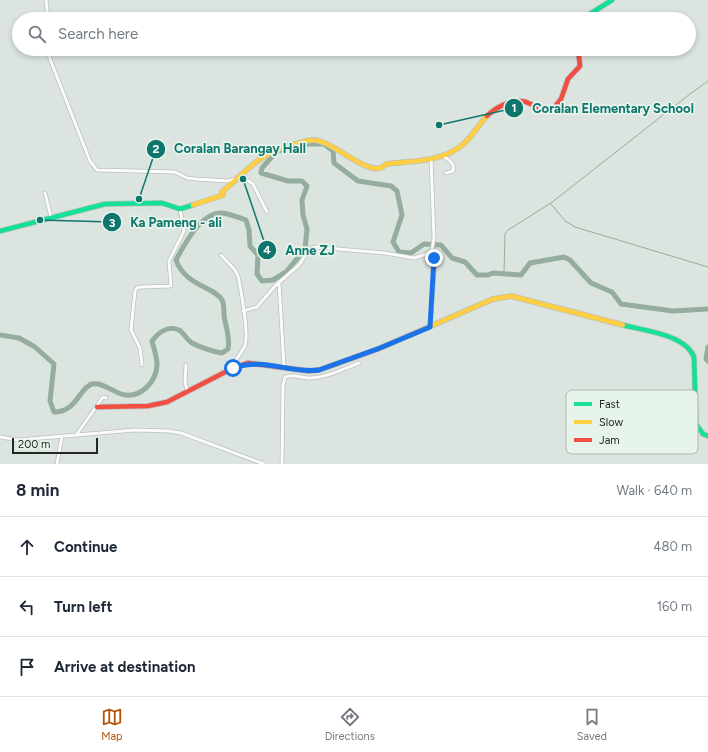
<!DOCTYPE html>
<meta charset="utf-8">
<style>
:root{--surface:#fff;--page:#f2f2f3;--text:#1f2937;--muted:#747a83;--line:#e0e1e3;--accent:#b45309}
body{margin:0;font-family:Figtree,sans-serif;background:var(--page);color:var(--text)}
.scale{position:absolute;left:12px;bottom:10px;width:86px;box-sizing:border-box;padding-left:4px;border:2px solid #232825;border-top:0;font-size:11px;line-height:14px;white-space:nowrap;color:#232825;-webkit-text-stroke:3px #e6f4eb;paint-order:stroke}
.stop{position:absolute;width:12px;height:12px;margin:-9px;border:3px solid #1a73e8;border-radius:50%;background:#fff}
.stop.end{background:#1a73e8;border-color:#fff;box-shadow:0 1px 4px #0008}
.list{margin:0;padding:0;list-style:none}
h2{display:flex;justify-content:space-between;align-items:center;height:52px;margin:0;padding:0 16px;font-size:17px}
h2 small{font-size:13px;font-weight:400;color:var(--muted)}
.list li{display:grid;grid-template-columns:26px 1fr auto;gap:12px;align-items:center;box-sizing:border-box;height:60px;padding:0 16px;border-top:1px solid var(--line)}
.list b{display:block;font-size:15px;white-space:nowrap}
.list em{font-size:13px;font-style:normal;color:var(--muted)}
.icon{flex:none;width:22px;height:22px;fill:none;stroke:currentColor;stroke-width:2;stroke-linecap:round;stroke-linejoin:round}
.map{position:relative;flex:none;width:708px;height:464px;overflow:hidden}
.search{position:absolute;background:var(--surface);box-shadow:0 2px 6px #0003;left:12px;right:12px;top:12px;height:44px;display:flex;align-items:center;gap:10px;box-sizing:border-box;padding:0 14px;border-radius:22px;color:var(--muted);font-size:15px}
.sheet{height:232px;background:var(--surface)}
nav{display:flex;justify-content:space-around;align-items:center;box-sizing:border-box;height:56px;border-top:1px solid var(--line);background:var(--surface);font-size:11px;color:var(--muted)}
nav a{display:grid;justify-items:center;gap:2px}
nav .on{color:var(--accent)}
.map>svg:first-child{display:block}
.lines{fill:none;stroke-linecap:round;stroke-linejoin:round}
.stream{stroke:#94ad9e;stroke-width:1}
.river{stroke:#94ad9e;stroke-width:5}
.street-casing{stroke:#bbc1bd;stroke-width:4.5}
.fast-casing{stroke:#bbc1bd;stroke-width:6}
.slow-casing{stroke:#bbc1bd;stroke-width:6}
.jam-casing{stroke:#bbc1bd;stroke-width:6}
.street{stroke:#fafbfa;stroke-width:3}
.fast{stroke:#16e098;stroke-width:4.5}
.slow{stroke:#ffcf43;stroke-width:4.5}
.jam{stroke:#f24e42;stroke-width:4.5}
.route{stroke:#1a73e8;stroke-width:5}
.key{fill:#e6f4eb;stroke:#acb7b0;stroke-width:1}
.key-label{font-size:11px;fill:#232825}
.leader{fill:none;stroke:#0f766e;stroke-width:1.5}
.callout-dot{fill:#0f766e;stroke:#e6f4eb;stroke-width:1.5}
.mark-label{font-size:12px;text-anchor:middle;font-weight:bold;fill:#fff}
.callout-label{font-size:13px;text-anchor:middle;font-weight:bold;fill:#0f766e;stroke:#e6f4eb;stroke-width:3.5;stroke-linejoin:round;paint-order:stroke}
</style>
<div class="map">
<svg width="708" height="464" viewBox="0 0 708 464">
<rect width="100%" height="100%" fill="#dce4df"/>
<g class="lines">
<path class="stream" d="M551,204L565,221L575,227L708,267
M504,273L505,234L508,230L551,203L686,97L708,81"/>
<path class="river" d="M0,335L19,338L35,347L54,364L50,401L54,412C77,412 79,388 92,384C102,382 112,391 121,394C140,400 158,381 157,362C156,355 154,348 152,341C158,333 168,325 179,330C184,333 187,340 192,343C202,348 211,351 222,353L228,349C230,339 227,330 225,321C223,315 225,305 222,300C215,287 185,286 176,260C184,245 201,212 222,213C230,214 238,217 246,220L249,230L250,246L258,255L257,274L262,281L273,280L286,272L305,249L307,229L303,215L302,200L307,186L302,181H288L261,173L262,168L277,151L308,144H324L333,151L334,163L358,181L391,186L397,191L402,215L393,242L399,252L411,253L424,244L441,245L452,258L465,262L477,275H488L493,273L521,275L530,263L564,257L570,260L591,283L612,292L621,304L673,311L708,309
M708,347L706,359L708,361"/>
<defs>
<path id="street" d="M46,0L48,19
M49,49L50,59L90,161L97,170L175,172L187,178L196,179L228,181L236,179
M442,155C447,160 455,161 453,171L446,173
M431,158L434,238L431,255
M241,176L253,184L267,212
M45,193L51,217
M221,255L235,270L238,276C241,290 249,333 245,345C242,354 234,359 233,368
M279,283L284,366
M243,311L257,307L275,286L299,265L309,250L314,247L385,253L414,258L427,254L433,257L435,262L430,327
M142,365L140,348L131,330L135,291L137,288L141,287L171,286L169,261L184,231L180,209
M186,365L185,381L187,391
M77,434L103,397L106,398
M0,437L18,440L135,430L169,431L181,433L264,464
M57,464L62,436
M282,464L283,385L285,377C293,373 301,378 309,378C326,378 343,369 359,363"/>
<path id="fast" d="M582,19L612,0
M0,231L105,204L162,203L180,209L193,205
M623,325C644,331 685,334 694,357L696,424L703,434L708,436"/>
<path id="slow" d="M193,205L223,195L222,192C248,170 260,152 295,144C301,143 307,140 313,140C334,140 372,182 386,164C410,161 441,162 461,146C472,138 478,125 487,116
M378,349L493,299L511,296L623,325"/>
<path id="jam" d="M487,116C496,107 513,98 526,102C535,105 543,113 553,109L561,99L568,79L580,66L578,49
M97,407L148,406L167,402L233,368L248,363L309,371L319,370L378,349"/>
</defs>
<use href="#street" class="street-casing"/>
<use href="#fast" class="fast-casing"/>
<use href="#slow" class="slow-casing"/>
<use href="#jam" class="jam-casing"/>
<use href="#street" class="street"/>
<use href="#fast" class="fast"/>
<use href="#slow" class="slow"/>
<use href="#jam" class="jam"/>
</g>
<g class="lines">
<path class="route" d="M233,368C266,357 288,374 319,370L380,348L430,327L434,258"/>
</g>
<rect x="566" y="390" width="132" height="64" rx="6" class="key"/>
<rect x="574" y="402" width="18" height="4" fill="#16e098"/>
<rect x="574" y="420" width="18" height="4" fill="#ffcf43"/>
<rect x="574" y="438" width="18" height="4" fill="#f24e42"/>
<g class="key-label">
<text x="599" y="408">Fast</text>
<text x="599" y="426">Slow</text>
<text x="599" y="444">Jam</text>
</g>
<path class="leader" d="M439 125L514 108M139 199L156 149M40 220L112 222M243 179L267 250"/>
<g class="callout-dot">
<circle cx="439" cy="125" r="4"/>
<circle cx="139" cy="199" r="4"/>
<circle cx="40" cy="220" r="4"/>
<circle cx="243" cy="179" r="4"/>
<circle cx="514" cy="108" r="10"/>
<circle cx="156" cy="149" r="10"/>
<circle cx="112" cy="222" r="10"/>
<circle cx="267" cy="250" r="10"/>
</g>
<g class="mark-label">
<text x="514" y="112">1</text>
<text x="156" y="153">2</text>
<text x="112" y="227">3</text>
<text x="267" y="254">4</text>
</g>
<g class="callout-label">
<text x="613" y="113">Coralan Elementary School</text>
<text x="240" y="153">Coralan Barangay Hall</text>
<text x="176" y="227">Ka Pameng - ali</text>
<text x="310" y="255">Anne ZJ</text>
</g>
</svg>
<div class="scale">200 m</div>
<div class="stop" style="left:233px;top:368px"></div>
<div class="stop end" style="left:434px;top:258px"></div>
<div class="search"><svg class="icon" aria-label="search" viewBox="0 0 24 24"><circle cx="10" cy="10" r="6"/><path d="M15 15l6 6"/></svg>Search here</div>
</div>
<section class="sheet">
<h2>8 min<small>Walk · 640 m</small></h2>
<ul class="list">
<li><svg class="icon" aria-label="ahead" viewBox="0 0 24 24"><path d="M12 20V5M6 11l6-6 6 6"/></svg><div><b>Continue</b></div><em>480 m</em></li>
<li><svg class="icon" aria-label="left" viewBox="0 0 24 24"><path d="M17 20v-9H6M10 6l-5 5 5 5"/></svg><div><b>Turn left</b></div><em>160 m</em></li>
<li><svg class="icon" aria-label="arrive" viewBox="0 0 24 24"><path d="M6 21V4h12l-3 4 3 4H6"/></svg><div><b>Arrive at destination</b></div></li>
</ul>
</section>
<nav>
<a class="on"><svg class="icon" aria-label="map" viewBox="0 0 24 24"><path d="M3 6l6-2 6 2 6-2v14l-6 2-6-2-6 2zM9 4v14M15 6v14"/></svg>Map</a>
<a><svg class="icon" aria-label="directions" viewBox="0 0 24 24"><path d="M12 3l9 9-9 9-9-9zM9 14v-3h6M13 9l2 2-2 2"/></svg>Directions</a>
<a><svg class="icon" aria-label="saved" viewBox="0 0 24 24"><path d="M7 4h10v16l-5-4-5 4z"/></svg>Saved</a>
</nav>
